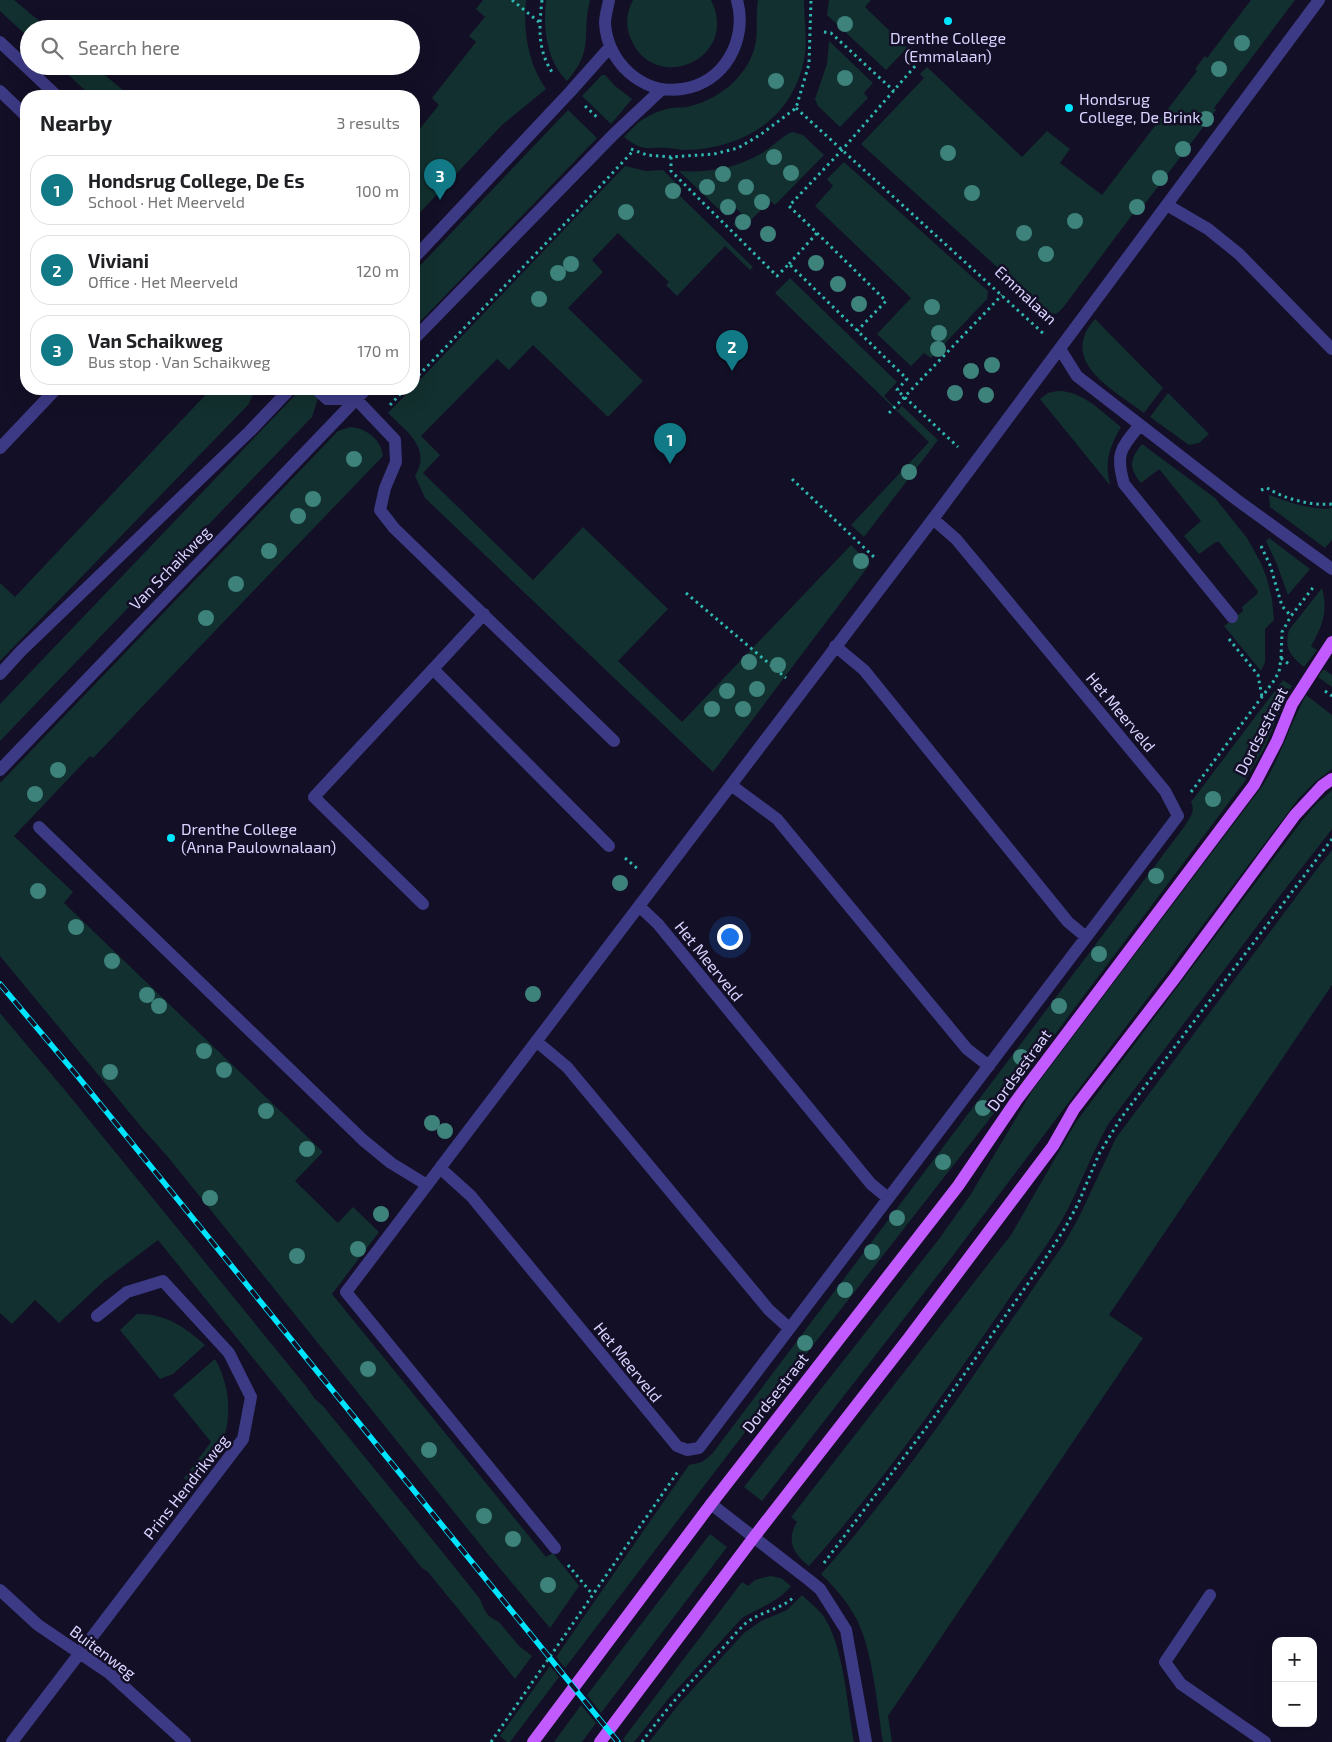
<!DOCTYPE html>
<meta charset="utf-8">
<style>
:root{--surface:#fff;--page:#f6f6f6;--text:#202124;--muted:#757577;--line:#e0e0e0;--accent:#127987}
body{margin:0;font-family:"Exo 2",sans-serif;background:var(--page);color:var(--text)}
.controls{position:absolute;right:15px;bottom:15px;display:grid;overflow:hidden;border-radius:10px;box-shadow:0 5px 20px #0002}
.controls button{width:45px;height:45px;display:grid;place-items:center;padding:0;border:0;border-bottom:1px solid var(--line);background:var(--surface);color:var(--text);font:25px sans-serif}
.you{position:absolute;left:729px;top:936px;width:18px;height:18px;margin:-12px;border:4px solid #fff;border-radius:50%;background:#1a73e8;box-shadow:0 0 0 8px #1a73e833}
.badge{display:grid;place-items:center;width:32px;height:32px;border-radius:50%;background:var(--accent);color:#fff;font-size:16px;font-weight:700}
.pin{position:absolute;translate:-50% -41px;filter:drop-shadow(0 1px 2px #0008)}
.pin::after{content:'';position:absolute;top:26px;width:18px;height:15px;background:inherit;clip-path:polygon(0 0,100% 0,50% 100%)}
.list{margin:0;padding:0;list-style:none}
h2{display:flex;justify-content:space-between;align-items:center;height:65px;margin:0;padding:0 20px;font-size:21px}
h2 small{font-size:16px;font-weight:400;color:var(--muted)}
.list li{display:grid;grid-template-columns:32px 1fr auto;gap:15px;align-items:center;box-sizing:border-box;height:70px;margin:0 10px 10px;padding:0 10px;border:1px solid var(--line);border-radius:20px}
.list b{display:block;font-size:19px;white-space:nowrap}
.list p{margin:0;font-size:16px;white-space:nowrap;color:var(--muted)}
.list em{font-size:16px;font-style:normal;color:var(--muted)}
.icon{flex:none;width:28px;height:28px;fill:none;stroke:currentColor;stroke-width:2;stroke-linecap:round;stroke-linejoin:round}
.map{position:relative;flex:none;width:1332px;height:1742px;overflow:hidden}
.search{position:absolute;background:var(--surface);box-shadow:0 5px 20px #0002;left:20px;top:20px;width:400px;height:55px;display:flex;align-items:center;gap:12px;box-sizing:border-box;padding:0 18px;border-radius:28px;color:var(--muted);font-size:19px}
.panel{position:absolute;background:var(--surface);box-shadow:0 5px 20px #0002;left:20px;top:90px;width:400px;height:305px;border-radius:20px}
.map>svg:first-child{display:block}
.green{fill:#12302f}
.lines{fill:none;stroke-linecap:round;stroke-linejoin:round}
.path{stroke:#2fb8b0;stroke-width:3;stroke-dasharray:2.5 4;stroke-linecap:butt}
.minor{stroke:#3d3a85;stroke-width:12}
.major{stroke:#c25bff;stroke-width:12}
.rail-casing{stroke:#00e5ff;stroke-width:5.5}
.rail{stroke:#130f26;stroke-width:4;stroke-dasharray:11;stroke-linecap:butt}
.tree{fill:#3d827b}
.poi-dot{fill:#00e5ff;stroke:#130f26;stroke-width:2}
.labels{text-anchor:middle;stroke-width:5;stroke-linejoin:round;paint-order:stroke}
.poi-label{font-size:16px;fill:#d9d4ff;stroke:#130f26;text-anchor:start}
.street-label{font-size:16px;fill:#d9d4ff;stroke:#130f26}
</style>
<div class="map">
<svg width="1332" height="1742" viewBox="0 0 1332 1742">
<rect width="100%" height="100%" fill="#130f26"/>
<path class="green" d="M0,0H14L49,29H29V38L0,11Z
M483,0H526C523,32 528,63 546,89L502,125L414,219V155L420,148L414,142V136L439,105L432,98L476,42L469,36L485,17L476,9Z
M546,0H590C581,36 595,49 567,81C546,60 543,28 546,0Z
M633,0H711C741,59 653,97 630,37C625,25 627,11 633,0Z
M758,0H804C804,18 807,36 805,54C796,116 745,149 686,150C679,150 673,148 667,148C645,147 643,152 624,137C631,130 638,121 647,117C654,113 663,109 672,108C677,107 682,108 687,107C717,100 744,80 754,50C759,33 755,17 758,0Z
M829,0H871L865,7L907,48L886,70L827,15Z
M1251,0H1295L1214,108L1216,110L1138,213L1135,211L1062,309L1056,314L1048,313L861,144L924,78L920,74L927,67L1022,157L1047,131L1070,149L1060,163L1102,195L1197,71L1195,69L1205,56L1207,58Z
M829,41L873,83L864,93L868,98L840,127L818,106L815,99L827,64Z
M59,66H94L130,96H91Z
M602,75H605L615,86L632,99L611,124L582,96Z
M568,110L597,138L414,328V272Z
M792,132L803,135L824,155L775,205L770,201L740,231L733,224L742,214L735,207L726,216L679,171C709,173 737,168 762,153C772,147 781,137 792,132Z
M844,162L988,291L987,299L931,358L924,353L911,366L877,334L911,298L815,206L833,186L827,179Z
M625,166L646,171L663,170L682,189L678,194L753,267L750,270L725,246L677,296L666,285L669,282L618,233L592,260L603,272L568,308L643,381L608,417L533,345L509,370L497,359L421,436L440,455L423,473L533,580L583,527L668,609L618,661L682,722L851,545L870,564L713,772L425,498L415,476C432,448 406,431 388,413L411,389H414V386Z
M790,278L897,382L884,396L898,410L902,406L938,440L864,537L851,525L929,442L775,293Z
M1095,319L1163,388L1144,413C1114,390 1057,362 1095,319Z
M211,389H256L248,405L0,661V583L15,597Z
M299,391L316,395L318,398L312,417L0,741V704Z
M1057,391C1082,390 1102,412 1121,427C1110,446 1104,462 1110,483L1109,484L1040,399L1048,393Z
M1168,393L1209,434L1199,443L1189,445L1150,417Z
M350,427C366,428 381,439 383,456L93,758L90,756L14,836L73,892L64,903L323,1152L295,1181L338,1223L353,1207L379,1232L332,1294L546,1557L553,1553L579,1586L550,1628L487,1553L168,1157L143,1129L0,956V783L338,431Z
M1142,444L1215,498L1247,538L1261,563L1267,579L1272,599L1274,620L1265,629V662L1261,671L1224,626L1243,611L1242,607L1257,594L1258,591L1219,542H1216L1199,554L1184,536L1201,521L1160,470H1158L1141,483C1128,467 1130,459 1142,444Z
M1269,495C1285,501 1315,512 1332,508V540L1325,548L1270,507Z
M1269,538L1310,569L1288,595L1276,562L1266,541Z
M1322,588C1328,612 1323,625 1311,646L1317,650L1304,667C1290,655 1284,649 1289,630Z
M1323,670H1325L1332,675V687L1318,677Z
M1283,680L1292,686L1286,696L1264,749L1245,781L1041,1053L746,1431L565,1668L556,1657L689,1465L702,1462L712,1454L1184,827C1189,819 1196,811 1191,802Z
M1306,695L1332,715V769L1315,782L1299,798L948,1262L762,1501L744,1487L939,1239L971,1194L1032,1091L1263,785C1281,756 1290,724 1306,695Z
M1332,790V829L1279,897L1109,1123C1088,1159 1076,1200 1053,1235C1038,1259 1020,1282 1004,1306C943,1395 881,1485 809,1566C793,1554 786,1540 797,1522L791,1517L1011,1235L1076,1122L1301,822L1316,804Z
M1332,850V985L1109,1315L1143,1338L888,1716L892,1742H883C877,1706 873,1652 857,1620C848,1602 835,1588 821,1574C912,1473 985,1357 1063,1245L1078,1219L1116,1138L1320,865Z
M0,1013L68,1094L305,1385L315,1399L323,1406L436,1544L480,1599L485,1611L490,1617L499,1622L519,1646L532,1656L515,1679L428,1572L422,1568L158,1240L104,1281L59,1323L35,1300L12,1324L0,1313Z
M137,1314C165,1313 185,1327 205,1345L173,1374L160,1379L120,1330Z
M215,1359C231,1387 233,1421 219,1450C212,1463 202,1474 193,1486L184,1478L211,1442L173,1395Z
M710,1534L727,1547L601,1713L587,1695Z
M770,1576L781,1578L791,1586C778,1602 759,1608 742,1618L669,1698L634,1742H625L623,1739L742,1582L748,1586L755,1580Z
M802,1595C808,1601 816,1607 822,1614C844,1644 847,1705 854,1742H649L679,1704L744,1633L761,1621L787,1610Z
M550,1666L559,1677L510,1742H507L500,1736Z
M581,1705L596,1723L582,1742H554Z"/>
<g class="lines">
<path class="path" d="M512,0L539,22
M542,0C539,28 537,51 554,75
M824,32L831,33L894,91
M184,96L188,93
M585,106L599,119
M796,108L1045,335
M631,149L647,155L671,157L714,154L738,148L760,135L796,108L809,64L811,0
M671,157V171L777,276L789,264L907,379L897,390L958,447
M817,233L886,301L857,331
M789,264L817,233L789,206L842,150L916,65
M414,380L579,209L633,151
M390,405L405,389
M889,413L1002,295
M792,479L876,559
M1261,490L1267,488C1285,499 1311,506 1332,504
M1261,546L1270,565L1282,606L1291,616
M686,593L786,678
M1229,639L1258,675L1262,697
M1281,658L1290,665
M1325,691L1332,696
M1191,792L1273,682L1279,672L1281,658L1282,632L1291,616L1315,585
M625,858L639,870
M824,1563L935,1416L1041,1265L1065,1228L1078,1204L1099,1154L1121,1118L1332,839
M568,1565L593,1595
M491,1742L679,1470
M642,1742C665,1710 691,1681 719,1652C728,1643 736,1632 745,1624C760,1611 781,1610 795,1596"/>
<path class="minor" d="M609,0C608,7 605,15 605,23C607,62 642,95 682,89C725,83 748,39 737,0
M0,42L57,96
M0,91L26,116
M1167,205L1208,229L1239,254L1332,349
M414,258L570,92L610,47
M414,339L614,134L662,89
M1060,349L1077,376L1237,500L1332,569
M316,389L327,399H356
M356,391V399L395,440L396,462L385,488L380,510L394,528L614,741
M1140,425C1121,448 1115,453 1124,484L1232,617
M0,448L56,389
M933,519L956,539L1165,791L1178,816L699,1448L687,1450L677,1446L471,1196L440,1168L933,519L1319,0
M484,614L433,669L609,846
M835,646L864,670L1068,922L1086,937
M0,674L21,651L250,431L290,389
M0,770L366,389
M731,785L777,819L967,1049L989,1066
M39,827L363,1140L391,1163L427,1185
M423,904L314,797L433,669
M639,906L658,924L871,1184L888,1198
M536,1041L567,1067L769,1310L789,1328
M440,1168L346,1292L555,1548
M711,1504L809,1580L820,1589L846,1630L866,1742
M0,1590L38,1625L109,1673L185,1742
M1210,1595L1165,1662L1181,1684L1265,1742
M12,1742L243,1439L251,1397L229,1353L163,1281L127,1292L97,1316"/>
<path class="major" d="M533,1742L711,1504L958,1186L1016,1101L1254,785L1277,741L1292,704L1332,642
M600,1742L754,1537L908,1339L1053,1146L1074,1109L1174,979L1295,815L1322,786L1332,779"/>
<defs>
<path id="rail" d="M0,984L75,1073L618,1742"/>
</defs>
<use href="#rail" class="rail-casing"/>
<use href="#rail" class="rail"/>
</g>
<g class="tree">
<circle cx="845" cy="24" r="8"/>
<circle cx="1242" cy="43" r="8"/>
<circle cx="1219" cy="69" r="8"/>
<circle cx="845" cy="78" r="8"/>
<circle cx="776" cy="81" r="8"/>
<circle cx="1206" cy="119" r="8"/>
<circle cx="1183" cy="149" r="8"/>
<circle cx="948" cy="153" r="8"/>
<circle cx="774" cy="157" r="8"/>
<circle cx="791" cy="173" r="8"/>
<circle cx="723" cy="174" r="8"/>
<circle cx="1160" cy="178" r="8"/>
<circle cx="707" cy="187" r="8"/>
<circle cx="746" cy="187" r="8"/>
<circle cx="673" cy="191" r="8"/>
<circle cx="972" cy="193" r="8"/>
<circle cx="762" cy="202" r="8"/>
<circle cx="728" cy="207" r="8"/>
<circle cx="1137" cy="207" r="8"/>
<circle cx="626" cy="212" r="8"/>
<circle cx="1075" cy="221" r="8"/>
<circle cx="743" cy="222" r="8"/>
<circle cx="1024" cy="233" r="8"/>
<circle cx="768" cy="234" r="8"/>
<circle cx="1046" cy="254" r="8"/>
<circle cx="816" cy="263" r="8"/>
<circle cx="571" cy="264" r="8"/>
<circle cx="558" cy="273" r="8"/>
<circle cx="838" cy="284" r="8"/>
<circle cx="539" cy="299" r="8"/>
<circle cx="859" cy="304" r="8"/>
<circle cx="932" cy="307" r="8"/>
<circle cx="939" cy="333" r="8"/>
<circle cx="938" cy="349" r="8"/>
<circle cx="992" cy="365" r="8"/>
<circle cx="971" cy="371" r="8"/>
<circle cx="955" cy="393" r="8"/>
<circle cx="986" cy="395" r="8"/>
<circle cx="354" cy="459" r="8"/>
<circle cx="909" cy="472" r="8"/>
<circle cx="313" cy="499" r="8"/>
<circle cx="298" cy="516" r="8"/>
<circle cx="269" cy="551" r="8"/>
<circle cx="861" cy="561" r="8"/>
<circle cx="236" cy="584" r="8"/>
<circle cx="206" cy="618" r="8"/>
<circle cx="749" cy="662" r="8"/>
<circle cx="778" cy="665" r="8"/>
<circle cx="757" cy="689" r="8"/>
<circle cx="727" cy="691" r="8"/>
<circle cx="712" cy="709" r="8"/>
<circle cx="743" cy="709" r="8"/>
<circle cx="58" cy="770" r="8"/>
<circle cx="35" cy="794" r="8"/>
<circle cx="1213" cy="799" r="8"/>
<circle cx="1156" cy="876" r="8"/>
<circle cx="620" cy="883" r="8"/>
<circle cx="38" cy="891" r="8"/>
<circle cx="76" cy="927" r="8"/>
<circle cx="1099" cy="954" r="8"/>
<circle cx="112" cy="961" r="8"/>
<circle cx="533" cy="994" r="8"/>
<circle cx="147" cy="995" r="8"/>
<circle cx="159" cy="1006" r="8"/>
<circle cx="1059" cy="1006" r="8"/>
<circle cx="204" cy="1051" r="8"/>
<circle cx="1021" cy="1057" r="8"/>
<circle cx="224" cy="1070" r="8"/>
<circle cx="110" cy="1072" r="8"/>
<circle cx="983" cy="1108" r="8"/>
<circle cx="266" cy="1111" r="8"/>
<circle cx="432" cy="1123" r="8"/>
<circle cx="445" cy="1131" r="8"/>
<circle cx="307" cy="1149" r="8"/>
<circle cx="943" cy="1162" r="8"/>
<circle cx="210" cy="1198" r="8"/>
<circle cx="381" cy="1214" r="8"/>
<circle cx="897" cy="1218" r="8"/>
<circle cx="358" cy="1249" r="8"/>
<circle cx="872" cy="1252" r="8"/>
<circle cx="297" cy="1256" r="8"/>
<circle cx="845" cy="1290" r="8"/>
<circle cx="805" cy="1343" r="8"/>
<circle cx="368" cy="1369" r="8"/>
<circle cx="429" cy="1450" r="8"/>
<circle cx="484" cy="1516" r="8"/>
<circle cx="513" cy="1539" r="8"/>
<circle cx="548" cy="1585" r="8"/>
</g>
<g class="poi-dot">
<circle cx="948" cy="21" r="5"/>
<circle cx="1069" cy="108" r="5"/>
<circle cx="171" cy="838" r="5"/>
</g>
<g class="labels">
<g class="poi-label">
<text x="948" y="44" text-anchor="middle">Drenthe College<tspan x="948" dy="18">(Emmalaan)</tspan></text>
<text x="1079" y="105">Hondsrug<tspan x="1079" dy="18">College, De Brink</tspan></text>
<text x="181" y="835">Drenthe College<tspan x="181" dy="18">(Anna Paulownalaan)</tspan></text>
</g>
<g class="street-label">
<text transform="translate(1026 295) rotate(43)" y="6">Emmalaan</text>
<text transform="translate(170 568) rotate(-46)" y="6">Van Schaikweg</text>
<text transform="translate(1121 712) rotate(50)" y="6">Het Meerveld</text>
<text transform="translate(1261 731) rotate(-63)" y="6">Dordsestraat</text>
<text transform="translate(709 961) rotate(51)" y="6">Het Meerveld</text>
<text transform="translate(1019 1070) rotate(-54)" y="6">Dordsestraat</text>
<text transform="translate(628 1362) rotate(51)" y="6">Het Meerveld</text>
<text transform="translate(775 1393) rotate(-52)" y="6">Dordsestraat</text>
<text transform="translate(186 1487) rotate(-52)" y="6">Prins Hendrikweg</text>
<text transform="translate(103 1652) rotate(37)" y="6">Buitenweg</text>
</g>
</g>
</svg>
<div class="controls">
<button>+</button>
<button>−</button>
</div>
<div class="you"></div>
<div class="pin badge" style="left:670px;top:464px">1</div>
<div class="pin badge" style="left:732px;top:371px">2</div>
<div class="pin badge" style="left:440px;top:200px">3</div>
<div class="search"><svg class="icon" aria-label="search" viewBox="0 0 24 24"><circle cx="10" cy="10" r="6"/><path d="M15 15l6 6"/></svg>Search here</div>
<section class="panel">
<h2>Nearby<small>3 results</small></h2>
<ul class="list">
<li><span class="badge">1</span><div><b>Hondsrug College, De Es</b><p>School · Het Meerveld</p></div><em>100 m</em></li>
<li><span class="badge">2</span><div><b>Viviani</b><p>Office · Het Meerveld</p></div><em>120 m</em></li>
<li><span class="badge">3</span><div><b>Van Schaikweg</b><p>Bus stop · Van Schaikweg</p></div><em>170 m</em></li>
</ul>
</section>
</div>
